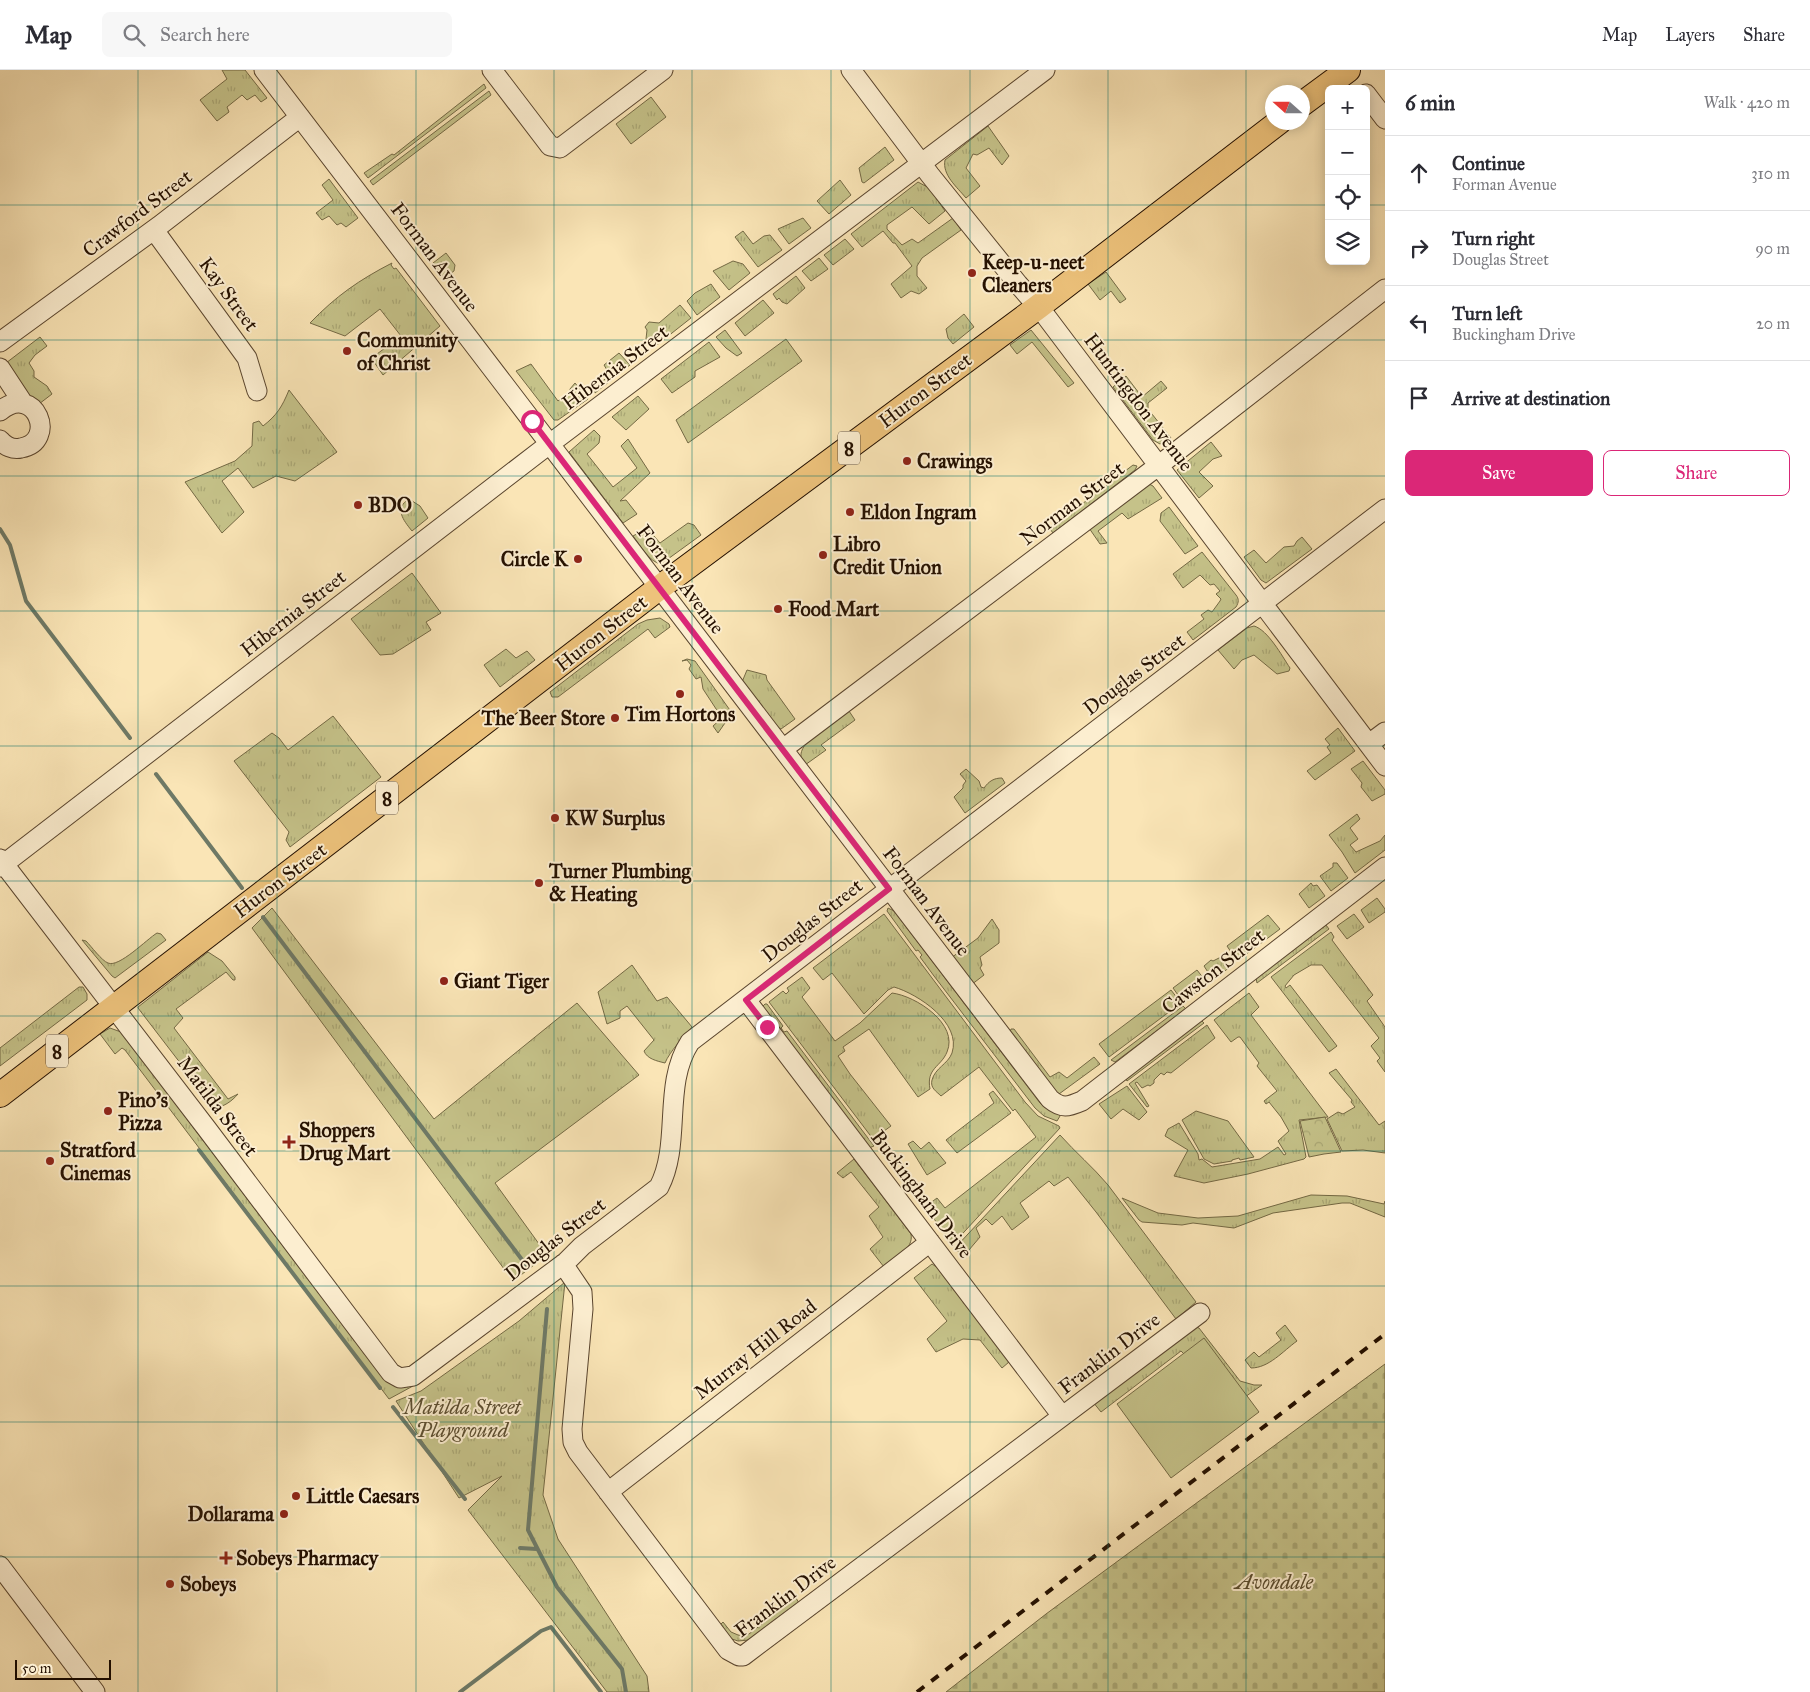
<!DOCTYPE html>
<meta charset="utf-8">
<style>
:root{--surface:#fff;--page:#f7f7f7;--text:#2b2b33;--muted:#7c7c81;--line:#e1e1e2;--accent:#db2777}
body{margin:0;font-family:"IM FELL Great Primer",serif;background:var(--page);color:var(--text)}
.controls{position:absolute;right:15px;top:15px;display:grid;overflow:hidden;border-radius:8px;box-shadow:0 2px 12px #0003}
.controls button{width:45px;height:45px;display:grid;place-items:center;padding:0;border:0;border-bottom:1px solid var(--line);background:var(--surface);color:var(--text);font:25px sans-serif}
.compass{position:absolute;left:1265px;top:15px;width:45px;height:45px;border-radius:50%;background:var(--surface);box-shadow:0 2px 12px #0003;rotate:291deg}
.scale{position:absolute;left:15px;bottom:12px;width:96px;box-sizing:border-box;padding-left:5px;border:2px solid #241000;border-top:0;font-size:14px;line-height:18px;white-space:nowrap;color:#241000;-webkit-text-stroke:4px #fceed0;paint-order:stroke}
.stop{position:absolute;width:15px;height:15px;margin:-11px;border:4px solid #db2777;border-radius:50%;background:#fff}
.stop.end{background:#db2777;border-color:#fff;box-shadow:0 1px 5px #0008}
.list{margin:0;padding:0;list-style:none}
h2{display:flex;justify-content:space-between;align-items:center;height:65px;margin:0;padding:0 20px;font-size:21px}
h2 small{font-size:16px;font-weight:400;color:var(--muted)}
.list li{display:grid;grid-template-columns:32px 1fr auto;gap:15px;align-items:center;box-sizing:border-box;height:75px;padding:0 20px;border-top:1px solid var(--line)}
.list b{display:block;font-size:19px;white-space:nowrap}
.list p{margin:0;font-size:16px;white-space:nowrap;color:var(--muted)}
.list em{font-size:16px;font-style:normal;color:var(--muted)}
.actions{display:flex;gap:10px;padding:15px 20px}
.actions a{flex:1;padding:11px 0;border:1px solid var(--accent);border-radius:8px;text-align:center;font-size:18px;color:var(--accent)}
.actions .main{background:var(--accent);color:#fff}
.icon{flex:none;width:28px;height:28px;fill:none;stroke:currentColor;stroke-width:2;stroke-linecap:round;stroke-linejoin:round}
.map{position:relative;flex:none;width:1385px;height:1622px;overflow:hidden}
header{display:flex;align-items:center;gap:30px;box-sizing:border-box;height:70px;padding:0 25px;background:var(--surface);border-bottom:1px solid var(--line)}
header strong{font-size:24px}
nav{display:flex;gap:28px;margin-inline-start:auto;font-size:18px}
.search{width:350px;height:45px;background:var(--page);display:flex;align-items:center;gap:12px;box-sizing:border-box;padding:0 18px;border-radius:8px;color:var(--muted);font-size:19px}
main{display:flex}
aside{flex:1;background:var(--surface)}
.map>svg:first-child{display:block}
.grass{fill:url(#grass-tufts);stroke:#746944}
.forest{fill:url(#forest-crowns);stroke:#746944}
.cemetery{fill:url(#cemetery-stones);stroke:#746944}
.garden{fill:#c5c289;stroke:#746944}
.lines{fill:none;stroke-linecap:round;stroke-linejoin:round}
.stream{stroke:#6e7966;stroke-width:4}
.minor-casing{stroke:#5a452e;stroke-width:21}
.major-casing{stroke:#241000;stroke-width:26}
.minor{stroke:#fceed0;stroke-width:19}
.major{stroke:#edc27b;stroke-width:24}
.rail{stroke:#241000;stroke-width:4;stroke-dasharray:9 9;stroke-linecap:butt}
.route{stroke:#db2777;stroke-width:6}
.grid{fill:none;stroke:#0f766e;stroke-width:1;stroke-opacity:0.55}
.poi-dot{fill:#8f2418;stroke:#fceed0;stroke-width:2}
.labels{text-anchor:middle;stroke-width:4;stroke-linejoin:round;paint-order:stroke}
.shield{fill:#fceed0;stroke:#65533e;stroke-width:1}
.shield-label{font-size:19px;font-weight:bold;fill:#241000}
.street-label{font-size:20px;fill:#241000;stroke:#fceed0}
.poi-label{font-size:20px;font-weight:bold;fill:#241000;stroke:#fceed0;text-anchor:start}
.park-label{font-size:20px;font-style:italic;fill:#5c4e30;stroke:#fceed0}
</style>
<header>
<strong>Map</strong>
<div class="search"><svg class="icon" aria-label="search" viewBox="0 0 24 24"><circle cx="10" cy="10" r="6"/><path d="M15 15l6 6"/></svg>Search here</div>
<nav><a>Map</a><a>Layers</a><a>Share</a></nav>
</header>
<main>
<div class="map">
<svg width="1385" height="1622" viewBox="0 0 1385 1622">
<defs>
<pattern id="grass-tufts" width="24" height="20" patternUnits="userSpaceOnUse" patternTransform="scale(1.25)"><rect width="24" height="20" fill="#c5c289"/><path d="M3 7l-1-3M5 7V3M7 7l1-3M15 17l-1-3M17 17v-4M19 17l1-3" fill="none" stroke="#a9a674"/></pattern>
<pattern id="forest-crowns" width="20" height="18" patternUnits="userSpaceOnUse" patternTransform="scale(1.25)"><rect width="20" height="18" fill="#c5c289"/><path d="M2 6a3 3 0 1 1 6 0M12 15a3 3 0 1 1 6 0" fill="none" stroke="#a9a674"/></pattern>
<pattern id="cemetery-stones" width="16" height="16" patternUnits="userSpaceOnUse" patternTransform="scale(1.25)"><rect width="16" height="16" fill="#c5c289"/><path d="M2 7V4a2 2 0 0 1 4 0v3zM10 15v-3a2 2 0 0 1 4 0v3z" fill="#a9a674"/></pattern>
</defs>
<rect width="100%" height="100%" fill="#fae5b6"/>
<filter id="stains"><feTurbulence type="fractalNoise" baseFrequency=".004" numOctaves="4"/><feColorMatrix values="0 0 0 0 .2 0 0 0 0 .09 0 0 0 0 .02 0 0 0 .5 -.17"/></filter>
<radialGradient id="worn" r=".72"><stop offset=".6" stop-color="#630" stop-opacity="0"/><stop offset="1" stop-color="#630" stop-opacity=".3"/></radialGradient>
<path class="grass" d="M222,0H245L267,28L261,32L255,25L247,30L242,25L227,37L229,42L217,51L200,30L227,9Z
M484,14L486,18L368,108L364,103L392,84L394,85Z
M489,21L491,25L373,115L370,111Z
M651,27L666,47L631,74L616,54Z
M988,56L1009,86L1002,95L989,78L977,85L973,84L966,98L980,116L966,128C957,117 942,105 945,90Z
M885,77L894,90L864,113L862,112L859,98Z
M329,109L358,148L346,157L341,153L337,155L329,146L322,150L316,143L333,130L322,115Z
M840,110L851,125L829,144L817,131Z
M918,112L929,118L945,141L929,154L912,137L887,155V159L902,175L912,169L918,173L953,148L961,160L922,188L917,196V206L927,218L919,224L911,221L901,228L891,214L912,196L895,173H893L883,161L862,177L851,164Z
M803,148L811,158L789,174L778,159Z
M743,161L753,174L764,166L770,165L782,180L758,197L735,167Z
M845,169L854,179L833,195L824,185Z
M446,183L455,195L454,201L444,208L433,193Z
M819,188L828,199L811,211L802,201Z
M733,191L743,194L750,203L729,220L713,201Z
M392,193L391,195L394,199L396,198L440,256L383,305L374,292L375,290L373,287L401,266L380,239L345,266L310,253C336,226 359,210 392,193Z
M1106,202L1126,229L1120,233L1111,221L1100,230L1088,214Z
M796,206L805,218L787,234L782,232L779,228L777,230L773,224Z
M711,214L720,227L697,245L687,231L695,223Z
M763,230L774,243L745,266L735,253Z
M680,235L691,248L653,278L646,269L647,260L645,257L649,252L659,253Z
M964,244L974,257L953,274L948,268L946,259Z
M725,260L742,283L737,286L726,278L716,267Z
M1031,260L1074,313L1068,317L1032,272L1017,284L1010,275Z
M40,267L47,276L35,285L29,293L34,301V307L47,316L52,324L39,334L33,331L6,293Z
M786,269L802,291L688,373L676,350Z
M709,272L720,287L695,301V307L672,323L661,309Z
M619,283L630,295L595,323L594,318L610,305L604,295Z
M531,294L558,331L570,321V319L575,313L588,329L558,350H554L516,301Z
M1126,306L1142,327L1161,311L1167,318L1148,333V339L1171,368L1160,374L1153,370L1113,317Z
M289,320L337,382L295,411L276,406L253,418L238,398L222,411L244,442L222,463L185,412L235,391L252,376L253,353L259,351L263,356C277,345 282,337 289,320Z
M638,326L649,339L626,360L612,347Z
M594,360L600,366L599,373L587,384L613,417L637,398L621,376L628,369L650,403L620,431L626,430L637,444L623,453L569,382Z
M1211,372L1222,386L1213,389L1199,402L1213,416L1199,428L1177,400Z
M1133,395L1137,396L1135,400L1053,463L1050,459L1060,451L1062,452L1066,448L1065,447Z
M1149,414L1153,416L1162,428L1128,449L1122,443L1098,461L1107,473L1100,474L1089,458Z
M409,429L420,436L428,448L412,461C403,450 394,438 409,429Z
M1169,437L1198,476L1185,484L1160,451L1161,443Z
M688,453L694,455L701,465L661,494C649,492 641,476 633,466L647,458L660,473Z
M1302,467L1312,479L1266,513L1261,510L1244,487L1254,480L1266,493L1284,477L1294,476L1297,471Z
M1202,482L1236,525C1239,529 1239,532 1236,537L1193,570L1187,562L1204,549L1201,545L1208,540L1212,542L1220,531L1221,529L1216,524L1220,521L1214,514L1210,515L1200,505L1183,518L1173,504Z
M412,503L441,543L426,552L431,560L393,584L380,585L351,549Z
M660,548L669,554L670,557L655,568L648,559L558,627H552L550,622L638,554L647,550Z
M1254,556C1268,560 1282,586 1290,598L1289,601L1277,604L1254,585L1242,590L1234,599L1218,580L1247,558Z
M506,579L516,588L527,581L535,590L500,617L484,595Z
M687,589L695,591L732,643L718,663L713,656L722,648L703,619L701,607L696,609L689,599L691,595L687,590L682,591Z
M747,600L766,605L767,610L795,649L781,659L775,656L742,612Z
M849,641L855,650L821,675L826,680L805,695C797,685 802,678 810,669Z
M333,646L381,707L290,777L286,770L289,762L234,691L272,663L279,668L288,680Z
M1338,658L1355,681L1315,710L1307,701L1331,683L1327,677L1330,675L1325,669Z
M1363,691L1385,720V724L1372,731L1361,717L1362,713L1351,699Z
M966,699L979,711L981,717L984,718C989,711 994,708 1002,708L1005,713L965,743L954,727L963,718V715L966,711L960,704Z
M1357,744L1360,749L1350,758L1358,769L1350,775L1356,782L1380,771L1385,765V780L1355,803L1342,782L1329,765Z
M1333,793H1337L1348,808L1331,821L1320,806L1333,797Z
M1311,813L1313,816L1317,815L1325,826L1309,838L1299,824Z
M1377,828L1385,839V842L1369,853L1361,840Z
M272,838L434,1049L577,933L639,1005L495,1113L547,1185L513,1211L252,858Z
M888,838L894,841L1040,1033L1044,1037L1059,1043L1060,1046L1057,1051L1044,1046L1035,1038L934,906L920,887L922,885L918,880L916,881L887,841Z
M884,844L1025,1032L1038,1046L1059,1056L1060,1058L953,1174L925,1137L937,1128L945,1138L1036,1067L1015,1039L1013,1041L979,997L941,1026C936,1021 930,1018 932,1010C935,998 948,994 952,983C962,953 918,924 894,917L888,920L864,944L832,903L823,910L813,898Z
M1354,844L1364,857L1347,869L1337,856Z
M1268,845L1280,859L1237,891L1227,876Z
M992,849L999,860V873L980,887L982,895L980,898L984,905L971,915L951,888L978,868Z
M1326,855L1329,859L1257,913L1256,908Z
M1331,862L1334,867L1332,870L1373,925L1367,931L1385,957V1002L1377,991L1380,988L1371,976L1379,968L1322,895H1311L1294,905L1285,916L1286,918L1290,915L1337,976L1329,982L1271,907Z
M157,863L161,864L166,870L115,908L112,906L82,870L86,871C91,876 102,891 108,893C119,898 147,869 157,863Z
M208,882L222,891L235,907V910H233L226,902L176,939L183,948L174,958L228,1029L238,1024C232,1031 223,1038 214,1037L138,938V937Z
M1221,887L1230,897L1213,910L1204,896L1211,890L1213,891Z
M632,895L657,931L667,927L692,957C683,968 670,981 665,993C657,991 647,989 644,981L654,970L627,936L620,941V948L607,954L598,922Z
M1197,900L1208,914L1183,932L1173,918Z
M802,907L810,918L802,927L835,971L860,953L892,923C916,926 959,954 947,982C941,997 926,998 930,1019L918,1027L869,959L843,977L845,981L838,986L850,1004L891,1056L873,1069L769,932L783,921L786,924L789,921L787,918Z
M79,917H83L87,924V930L0,996V978Z
M1171,920L1181,933L1109,987L1099,974Z
M1249,923L1259,937L1251,945L1328,1047L1299,1050L1306,1087L1304,1089L1248,1104L1204,1113L1174,1106L1188,1080L1165,1066L1168,1059L1179,1053L1198,1084L1199,1090L1202,1089L1212,1097L1260,1089L1278,1077L1284,1085L1286,1084L1278,1071L1289,1061L1281,1047L1269,1032L1266,1034L1264,1031L1277,1021L1257,996L1259,993L1240,967H1238L1231,972L1214,950Z
M765,934H767L783,956L781,958L784,962L787,961L874,1076L869,1078L762,937Z
M1183,936L1186,939L1115,992L1111,990Z
M1200,949L1204,953L1127,1011L1124,1006Z
M1207,955L1215,968L1171,1003L1167,1002L1164,1005L1161,1003L1154,1010V1013L1150,1016L1148,1015L1142,1018L1137,1012L1135,1013L1149,1036L1147,1037L1129,1014Z
M110,958L121,962L380,1304L388,1310L412,1313L413,1316L389,1329L125,980L122,978L115,984L100,964Z
M1011,959H1014L1050,1007L1059,1002L1067,1008L1094,987L1100,994L1059,1024L1051,1019L1009,965Z
M1336,999L1379,1055L1385,1051V1083L1363,1080L1342,1081L1327,1049L1338,1042L1343,1044L1355,1037L1351,1032L1352,1030L1329,1003Z
M1127,1016L1147,1042L1139,1050L1123,1039L1111,1049L1099,1034Z
M993,1021L1011,1043L957,1083L946,1070L994,1033L989,1024Z
M1196,1041L1228,1051L1254,1087L1240,1090L1239,1088L1232,1090V1091L1214,1094L1204,1089L1182,1050Z
M1060,1065C1075,1082 1093,1097 1108,1115L1196,1232L1176,1249L1096,1142L1068,1107L1054,1116L1049,1111L1020,1133L1029,1147L1012,1160L1002,1146L992,1155L986,1149L976,1158L980,1167L963,1187L955,1178Z
M913,1071L921,1079L929,1072L946,1093L927,1105L908,1074Z
M854,1089L911,1164C914,1179 895,1188 884,1197L870,1179L883,1167L869,1146L879,1137L851,1102L843,1108L837,1103Z
M1311,1125L1347,1126L1384,1134L1385,1131V1147L1350,1133H1342L1273,1143L1234,1158L1193,1153L1182,1155L1142,1152L1139,1150L1122,1128L1158,1143L1198,1148L1238,1146Z
M932,1194L938,1198L1009,1292L1002,1298L980,1270L963,1269L936,1282L927,1269L947,1251L914,1208Z
M565,1212L543,1425L558,1469L647,1606L649,1622H607L468,1440L502,1406L459,1428L396,1331L421,1321L519,1251Z
M1285,1255L1297,1271C1283,1281 1269,1298 1251,1298L1245,1290L1254,1282L1259,1287L1281,1270L1276,1263Z
M1193,1256L1199,1258L1240,1311L1254,1315H1262L1245,1327L1198,1298L1181,1281L1101,1342L1093,1332Z
M796,1528L799,1533L749,1570L738,1571L732,1569L719,1556L723,1552L731,1562L738,1565L744,1566L749,1564Z"/>
<path class="forest" d="M1325,1047L1341,1082L1324,1084L1309,1087L1300,1051Z"/>
<path class="cemetery" d="M1385,1294V1622H946L1046,1544Z"/>
<path class="garden" d="M1204,1268L1259,1342L1171,1408L1117,1334Z"/>
<g class="lines">
<path class="stream" d="M0,459L10,475L26,531L130,668
M156,704L242,818
M263,847L526,1195
M199,1080L380,1318
M547,1239L528,1460L557,1517L622,1599L626,1622
M393,1337L465,1429
M520,1478L537,1479
M460,1622L541,1561L551,1557L601,1622"/>
<defs>
<path id="minor" d="M264,0L1050,1029C1062,1039 1068,1037 1082,1031L1385,797
M492,0L550,76L560,78L663,0
M851,0L930,105L1018,214L1045,245L1385,696
M1366,24L1385,49
M154,160L247,288L257,321
M0,272L159,156L300,47
M0,298L23,333
M0,341C36,312 58,372 21,378C13,380 5,376 0,370
M1369,674L1385,662
M783,679L1158,396L1385,219
M0,789L207,1059L391,1303L400,1308L413,1306L566,1192L582,1176L659,1117C682,1073 662,1015 690,972L1385,439
M0,797L539,382L1045,0
M746,930L1062,1346
M563,1194L582,1222L583,1239L572,1359L573,1372L578,1382L728,1580L739,1586H743L1200,1243
M608,1422L930,1172
M0,1496L95,1622"/>
<path id="major" d="M1302,34L1348,0
M0,1025L659,518L1038,237L1279,52"/>
</defs>
<use href="#minor" class="minor-casing"/>
<use href="#major" class="major-casing"/>
<use href="#minor" class="minor"/>
<use href="#major" class="major"/>
<path class="rail" d="M917,1622L1385,1264"/>
</g>
<g class="lines">
<path class="route" d="M532,351L889,819L746,930L767,957"/>
</g>
<path class="grid" d="M138,0V1622M277,0V1622M416,0V1622M554,0V1622M692,0V1622M831,0V1622M970,0V1622M1108,0V1622M1246,0V1622M0,135H1329M1366,135H1385M0,270H1385M0,406H1385M0,541H1385M0,676H1385M0,811H1385M0,946H1385M0,1081H1385M0,1216H1385M0,1352H1385M0,1487H1385"/>
<g class="poi-dot">
<circle cx="972" cy="203" r="5"/>
<circle cx="347" cy="281" r="5"/>
<circle cx="907" cy="391" r="5"/>
<circle cx="358" cy="435" r="5"/>
<circle cx="850" cy="442" r="5"/>
<circle cx="823" cy="485" r="5"/>
<circle cx="578" cy="489" r="5"/>
<circle cx="778" cy="539" r="5"/>
<circle cx="680" cy="624" r="5"/>
<circle cx="615" cy="648" r="5"/>
<circle cx="555" cy="748" r="5"/>
<circle cx="539" cy="813" r="5"/>
<circle cx="444" cy="911" r="5"/>
<circle cx="108" cy="1041" r="5"/>
<path d="M286.5 1064.5h5v5h5v5h-5v5h-5v-5h-5v-5h5z"/>
<circle cx="50" cy="1091" r="5"/>
<circle cx="296" cy="1426" r="5"/>
<circle cx="284" cy="1444" r="5"/>
<path d="M223.5 1480.5h5v5h5v5h-5v5h-5v-5h-5v-5h5z"/>
<circle cx="170" cy="1514" r="5"/>
</g>
<g class="labels">
<g class="shield">
<rect x="838" y="361.5" width="22" height="33" rx="4"/>
<rect x="376" y="711.5" width="22" height="33" rx="4"/>
<rect x="46" y="964.5" width="22" height="33" rx="4"/>
</g>
<g class="shield-label">
<text x="849" y="385">8</text>
<text x="387" y="735">8</text>
<text x="57" y="988">8</text>
</g>
<g class="street-label">
<text transform="translate(137 143) rotate(-37)" y="7">Crawford Street</text>
<text transform="translate(435 187) rotate(53)" y="7">Forman Avenue</text>
<text transform="translate(229 224) rotate(54)" y="7">Kay Street</text>
<text transform="translate(615 297) rotate(-37)" y="7">Hibernia Street</text>
<text transform="translate(925 320) rotate(-37)" y="7">Huron Street</text>
<text transform="translate(1139 332) rotate(53)" y="7">Huntingdon Avenue</text>
<text transform="translate(1072 433) rotate(-37)" y="7">Norman Street</text>
<text transform="translate(681 509) rotate(53)" y="7">Forman Avenue</text>
<text transform="translate(293 543) rotate(-38)" y="7">Hibernia Street</text>
<text transform="translate(601 563) rotate(-38)" y="7">Huron Street</text>
<text transform="translate(1134 604) rotate(-37)" y="7">Douglas Street</text>
<text transform="translate(280 810) rotate(-37)" y="7">Huron Street</text>
<text transform="translate(927 831) rotate(53)" y="7">Forman Avenue</text>
<text transform="translate(812 850) rotate(-38)" y="7">Douglas Street</text>
<text transform="translate(1213 901) rotate(-38)" y="7">Cawston Street</text>
<text transform="translate(218 1036) rotate(53)" y="7">Matilda Street</text>
<text transform="translate(922 1124) rotate(53)" y="7">Buckingham Drive</text>
<text transform="translate(555 1169) rotate(-38)" y="7">Douglas Street</text>
<text transform="translate(755 1279) rotate(-38)" y="7">Murray Hill Road</text>
<text transform="translate(1109 1283) rotate(-37)" y="7">Franklin Drive</text>
<text transform="translate(785 1526) rotate(-37)" y="7">Franklin Drive</text>
</g>
<g class="poi-label">
<text x="982" y="199">Keep-u-neet<tspan x="982" dy="23">Cleaners</tspan></text>
<text x="357" y="277">Community<tspan x="357" dy="23">of Christ</tspan></text>
<text x="917" y="398">Crawings</text>
<text x="368" y="442">BDO</text>
<text x="860" y="449">Eldon Ingram</text>
<text x="833" y="481">Libro<tspan x="833" dy="23">Credit Union</tspan></text>
<text x="568" y="496" text-anchor="end">Circle K</text>
<text x="788" y="546">Food Mart</text>
<text x="680" y="651" text-anchor="middle">Tim Hortons</text>
<text x="605" y="655" text-anchor="end">The Beer Store</text>
<text x="565" y="755">KW Surplus</text>
<text x="549" y="808">Turner Plumbing<tspan x="549" dy="23">&amp; Heating</tspan></text>
<text x="454" y="918">Giant Tiger</text>
<text x="118" y="1037">Pino's<tspan x="118" dy="23">Pizza</tspan></text>
<text x="299" y="1067">Shoppers<tspan x="299" dy="23">Drug Mart</tspan></text>
<text x="60" y="1087">Stratford<tspan x="60" dy="23">Cinemas</tspan></text>
<text x="306" y="1433">Little Caesars</text>
<text x="274" y="1451" text-anchor="end">Dollarama</text>
<text x="236" y="1495">Sobeys Pharmacy</text>
<text x="180" y="1521">Sobeys</text>
</g>
<g class="park-label">
<text x="462" y="1344">Matilda Street<tspan x="462" dy="23">Playground</tspan></text>
<text x="1274" y="1519">Avondale</text>
</g>
</g>
<rect width="100%" height="100%" filter="url(#stains)"/>
<rect width="100%" height="100%" fill="url(#worn)"/>
</svg>
<div class="controls">
<button>+</button>
<button>−</button>
<button><svg class="icon" aria-label="locate" viewBox="0 0 24 24"><circle cx="12" cy="12" r="6"/><path d="M12 2v4M12 18v4M2 12h4M18 12h4"/></svg></button>
<button><svg class="icon" aria-label="layers" viewBox="0 0 24 24"><path d="M12 4l9 5-9 5-9-5zM3 14l9 5 9-5"/></svg></button>
</div>
<svg class="compass" viewBox="-18 -18 36 36"><path d="M0-13l5 13h-10z" fill="#e53935"/><path d="M0 13l5-13h-10z" fill="#7c7c81"/></svg>
<div class="scale">50 m</div>
<div class="stop" style="left:532px;top:351px"></div>
<div class="stop end" style="left:767px;top:957px"></div>
</div>
<aside>
<h2>6 min<small>Walk · 420 m</small></h2>
<ul class="list">
<li><svg class="icon" aria-label="ahead" viewBox="0 0 24 24"><path d="M12 20V5M6 11l6-6 6 6"/></svg><div><b>Continue</b><p>Forman Avenue</p></div><em>310 m</em></li>
<li><svg class="icon" aria-label="right" viewBox="0 0 24 24"><path d="M7 20v-9h11M14 6l5 5-5 5"/></svg><div><b>Turn right</b><p>Douglas Street</p></div><em>90 m</em></li>
<li><svg class="icon" aria-label="left" viewBox="0 0 24 24"><path d="M17 20v-9H6M10 6l-5 5 5 5"/></svg><div><b>Turn left</b><p>Buckingham Drive</p></div><em>20 m</em></li>
<li><svg class="icon" aria-label="arrive" viewBox="0 0 24 24"><path d="M6 21V4h12l-3 4 3 4H6"/></svg><div><b>Arrive at destination</b></div></li>
</ul>
<div class="actions"><a class="main">Save</a><a>Share</a></div>
</aside>
</main>
